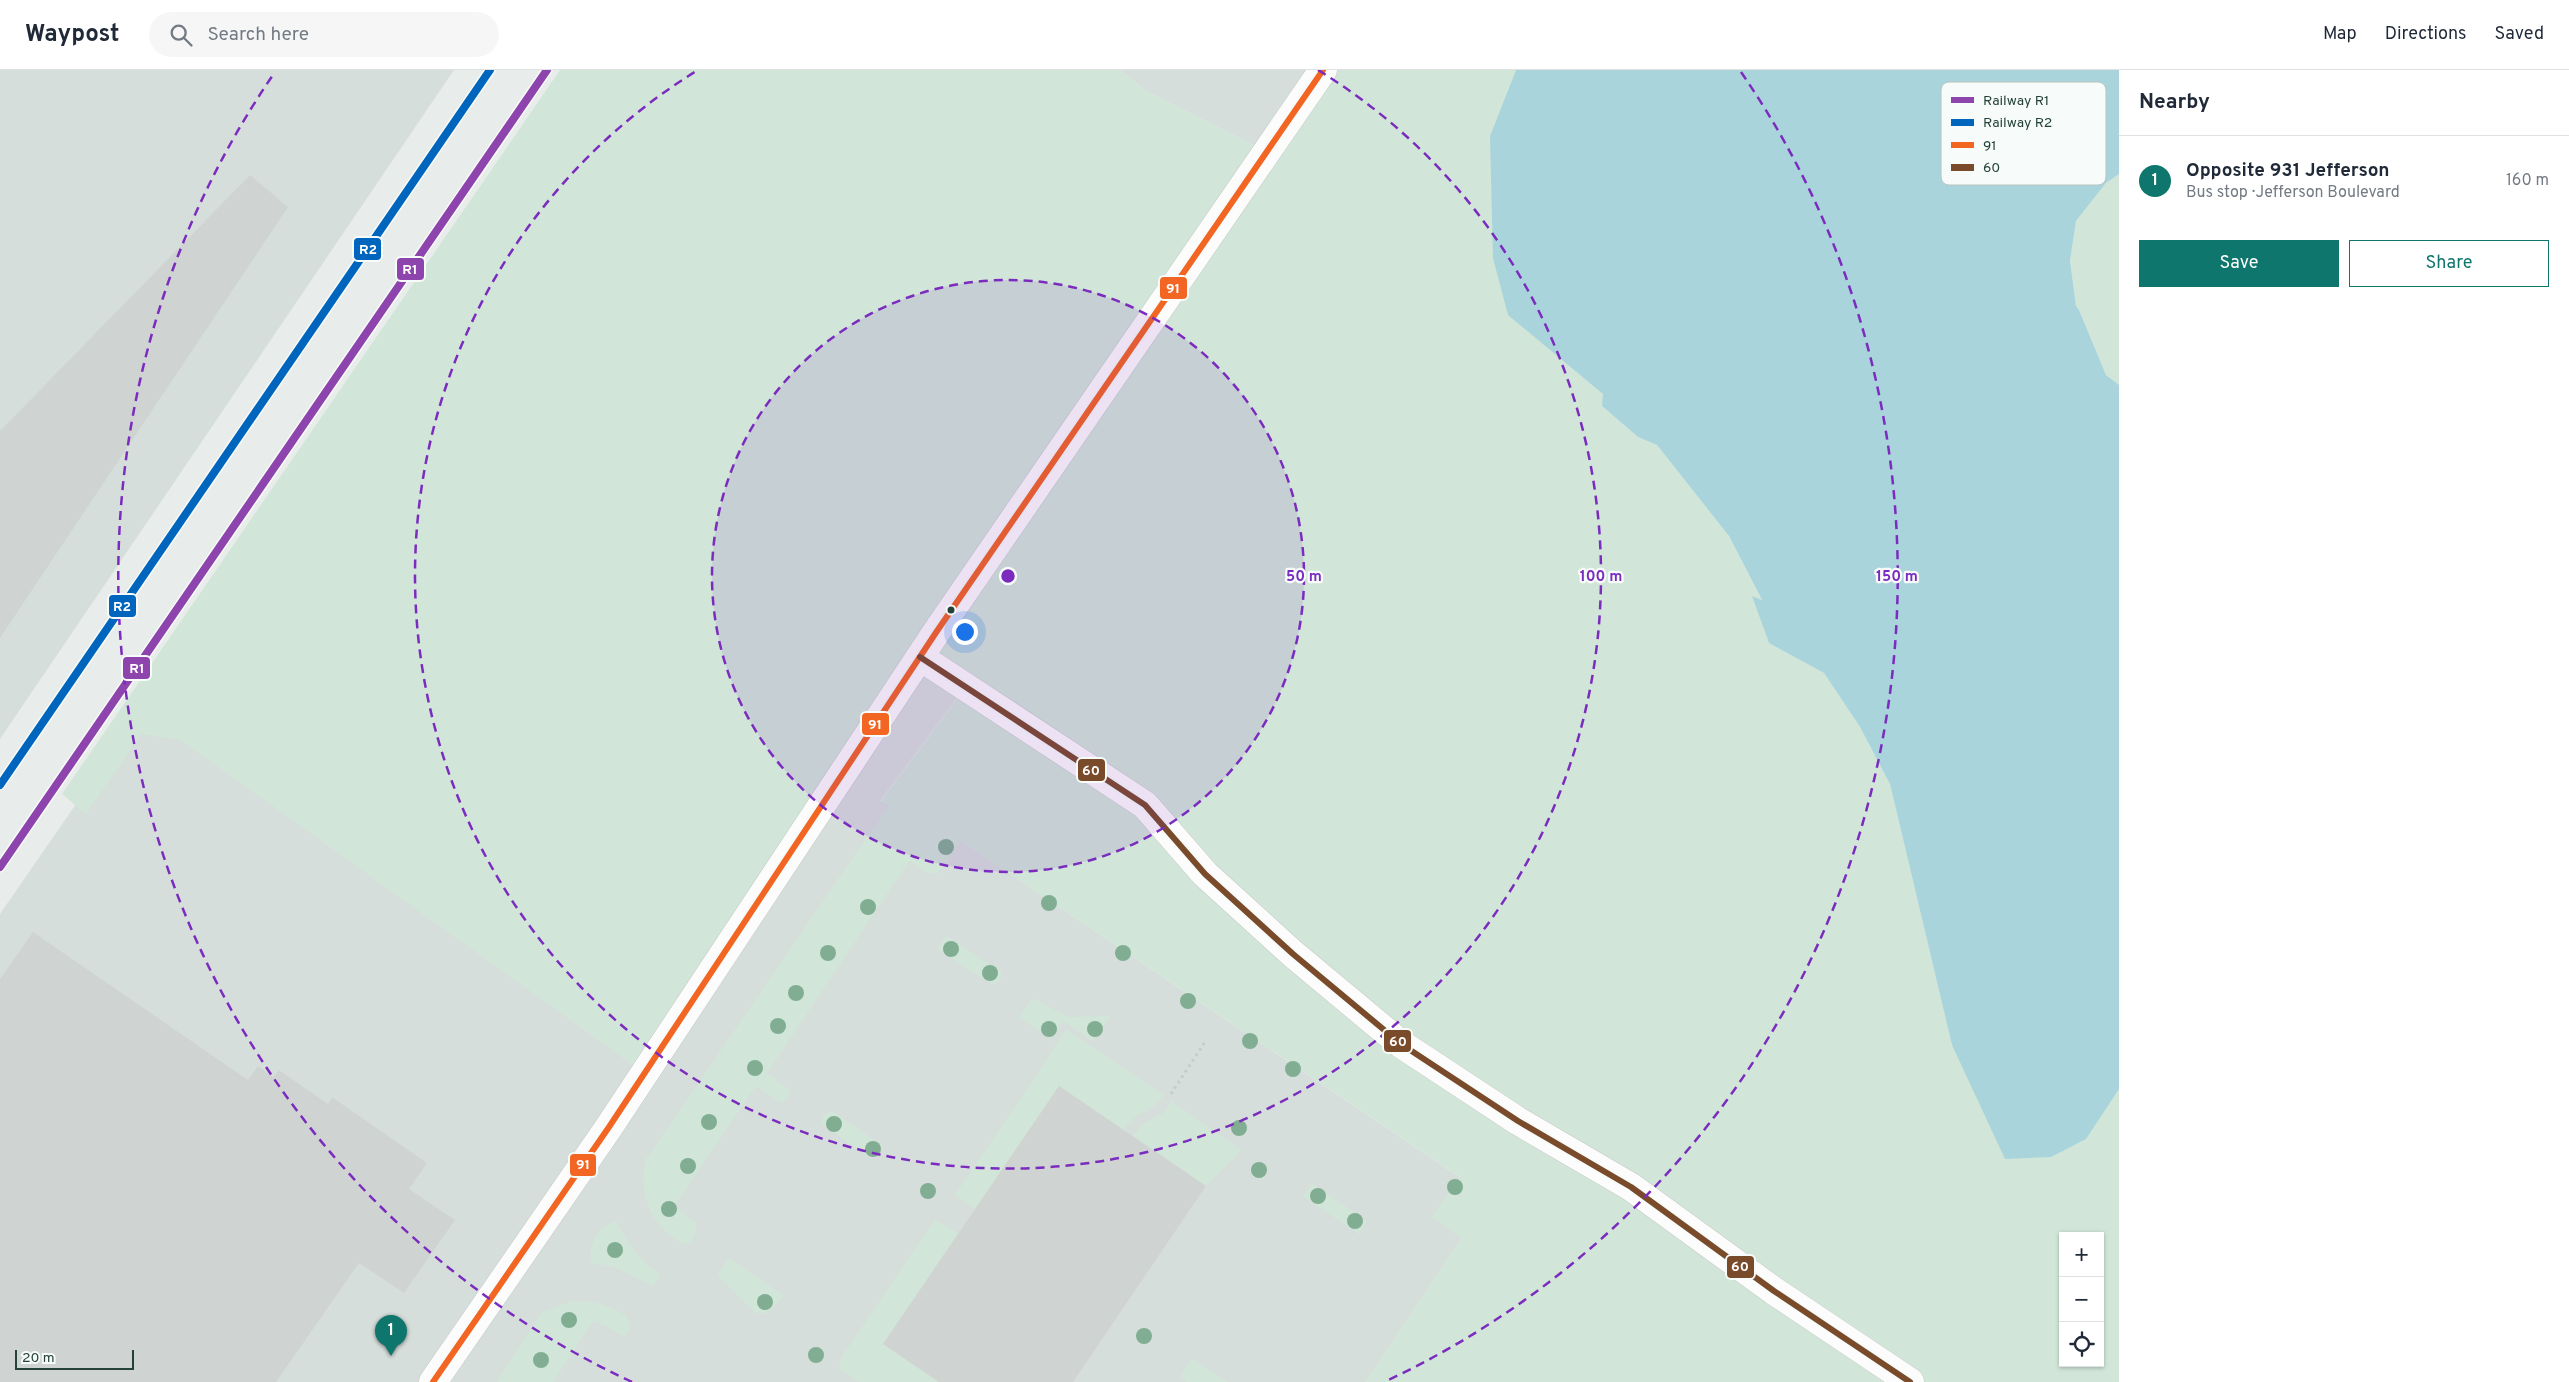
<!DOCTYPE html>
<meta charset="utf-8">
<style>
:root{--surface:#fff;--page:#f6f6f7;--text:#1f2937;--muted:#747a83;--line:#e0e1e3;--accent:#0f766e}
body{margin:0;font-family:Overpass,sans-serif;background:var(--page);color:var(--text)}
.controls{position:absolute;right:15px;bottom:15px;display:grid;overflow:hidden;border-radius:0px;box-shadow:0 1px 4px #0004}
.controls button{width:45px;height:45px;display:grid;place-items:center;padding:0;border:0;border-bottom:1px solid var(--line);background:var(--surface);color:var(--text);font:25px sans-serif}
.scale{position:absolute;left:15px;bottom:12px;width:119px;box-sizing:border-box;padding-left:5px;border:2px solid #24423a;border-top:0;font-size:14px;line-height:18px;white-space:nowrap;color:#24423a;-webkit-text-stroke:4px #f7fbf9;paint-order:stroke}
.you{position:absolute;left:964px;top:561px;width:18px;height:18px;margin:-12px;border:4px solid #fff;border-radius:50%;background:#1a73e8;box-shadow:0 0 0 8px #1a73e833}
.badge{display:grid;place-items:center;width:32px;height:32px;border-radius:50%;background:var(--accent);color:#fff;font-size:16px;font-weight:700}
.pin{position:absolute;translate:-50% -41px;filter:drop-shadow(0 1px 2px #0008)}
.pin::after{content:'';position:absolute;top:26px;width:18px;height:15px;background:inherit;clip-path:polygon(0 0,100% 0,50% 100%)}
.list{margin:0;padding:0;list-style:none}
h2{display:flex;justify-content:space-between;align-items:center;height:65px;margin:0;padding:0 20px;font-size:21px}
h2 small{font-size:16px;font-weight:400;color:var(--muted)}
.list li{display:grid;grid-template-columns:32px 1fr auto;gap:15px;align-items:center;box-sizing:border-box;height:90px;padding:0 20px;border-top:1px solid var(--line)}
.list b{display:block;font-size:19px;white-space:nowrap}
.list p{margin:0;font-size:16px;white-space:nowrap;color:var(--muted)}
.list em{font-size:16px;font-style:normal;color:var(--muted)}
.actions{display:flex;gap:10px;padding:15px 20px}
.actions a{flex:1;padding:11px 0;border:1px solid var(--accent);border-radius:0px;text-align:center;font-size:18px;color:var(--accent)}
.actions .main{background:var(--accent);color:#fff}
.icon{flex:none;width:28px;height:28px;fill:none;stroke:currentColor;stroke-width:2;stroke-linecap:round;stroke-linejoin:round}
.map{position:relative;flex:none;width:2119px;height:1312px;overflow:hidden}
header{display:flex;align-items:center;gap:30px;box-sizing:border-box;height:70px;padding:0 25px;background:var(--surface);border-bottom:1px solid var(--line)}
header strong{font-size:24px}
nav{display:flex;gap:28px;margin-inline-start:auto;font-size:18px}
.search{width:350px;height:45px;background:var(--page);display:flex;align-items:center;gap:12px;box-sizing:border-box;padding:0 18px;border-radius:28px;color:var(--muted);font-size:19px}
main{display:flex}
aside{flex:1;background:var(--surface)}
.map>svg:first-child{display:block}
.built{fill:#d6dedb}
.green{fill:#d1e6d8;fill-rule:evenodd}
.water{fill:#a9d4db}
.building{fill:#cfd4d2}
.lines{fill:none;stroke-linecap:round;stroke-linejoin:round}
.minor-casing{stroke:#c5cac8;stroke-width:29}
.secondary-casing{stroke:#c3cbc8;stroke-width:29}
.path{stroke:#c3ccca;stroke-width:3;stroke-dasharray:2.5 4;stroke-linecap:butt}
.minor{stroke:#fcfcfc;stroke-width:28}
.secondary{stroke:#fcfcfc;stroke-width:28}
.bus-1-casing{stroke:#f7fbf9;stroke-width:10}
.bus-2-casing{stroke:#f7fbf9;stroke-width:10}
.bus-1{stroke:#f26522;stroke-width:6}
.bus-2{stroke:#7a4b2a;stroke-width:6}
.rail-1-casing{stroke:#f7fbf9;stroke-width:11}
.rail-2-casing{stroke:#f7fbf9;stroke-width:11}
.rail-1{stroke:#8e44ad;stroke-width:8}
.rail-2{stroke:#0065bd;stroke-width:8}
.tree{fill:#81ae93}
.ring{fill:none;stroke:#7b2cbf;stroke-width:2.5;stroke-dasharray:9 6}
.bus-dot{fill:#24423a;stroke:#f7fbf9;stroke-width:2}
.key{fill:#f7fbf9;stroke:#b8c4c0;stroke-width:1}
.key-label{font-size:14px;fill:#24423a}
.centre{fill:#7b2cbf;stroke:#f7fbf9;stroke-width:2.5}
.ring-label{font-size:15px;text-anchor:middle;font-weight:bold;fill:#7b2cbf;stroke:#f7fbf9;stroke-width:4.5;stroke-linejoin:round;paint-order:stroke}
.line-badge{stroke:#f7fbf9;stroke-width:2}
.badge-label{font-size:14px;text-anchor:middle;font-weight:bold;fill:#fff}
</style>
<header>
<strong>Waypost</strong>
<div class="search"><svg class="icon" aria-label="search" viewBox="0 0 24 24"><circle cx="10" cy="10" r="6"/><path d="M15 15l6 6"/></svg>Search here</div>
<nav><a>Map</a><a>Directions</a><a>Saved</a></nav>
</header>
<main>
<div class="map">
<svg width="2119" height="1312" viewBox="0 0 2119 1312">
<rect width="100%" height="100%" fill="#e8edeb"/>
<path class="built" d="M0,0H454L0,669Z
M1120,0H1320L1263,80L1146,21Z
M374,303L963,620L880,731L927,748L1461,1108L1462,1168L1366,1312H0V844Z"/>
<path class="green" d="M560,0H1120L1146,21L1263,80L640,1000L181,670L141,664L86,744L62,724Z
M1328,0H1516L1490,66L1508,244L1604,324L1602,336L1638,367L1657,375L1729,466L1762,531L1753,526L1769,573L1824,603L1860,657L1890,714L1952,975L2085,1069L2119,1019V1312H1366L1462,1168L1432,1147L1460,1107L961,771L938,803H928L909,791L767,1003L790,1021L788,1028L782,1033L756,1016L674,1136L696,1153V1162L691,1172L685,1174C651,1158 639,1126 645,1091L889,735L880,732L963,621L923,587ZM2063,1166H2100V1293H2063Z
M2119,104V315L2106,305L2079,240L2076,236L2070,191L2076,151L2106,113Z
M946,866L1001,902V909L993,915L937,879Z
M1033,928L1068,947L1110,946L1093,971L1063,951L1051,969L1019,947Z
M1066,959L1163,1025C1152,1045 1135,1039 1124,1060L1059,1016L975,1139L955,1125L1041,999Z
M1171,1031L1241,1080L1206,1116L1133,1066L1142,1055L1166,1041Z
M832,1041L881,1075L879,1085L871,1088L822,1054L823,1046Z
M1312,1114L1367,1151L1359,1164L1303,1126Z
M935,1150L958,1163L883,1274L939,1312H860L839,1298L841,1288Z
M616,1151C628,1173 638,1189 659,1204V1208L653,1216L615,1197L591,1193C588,1175 598,1156 616,1151Z
M729,1188L784,1226L766,1244L756,1243L717,1205Z
M574,1231C597,1231 607,1235 627,1246L630,1259L624,1266L594,1250L553,1312H497L542,1242Z
M1192,1289L1227,1312H1187L1180,1307Z"/>
<path class="water" d="M1516,0H2119V104L2106,113L2076,151L2070,191L2076,236L2079,240L2106,305L2119,315V1019L2086,1069L2051,1087L2005,1089L1952,975L1890,714L1860,657L1824,603L1769,573L1752,526L1762,530L1729,466L1657,375L1638,367L1602,336L1603,324L1508,245L1493,188L1490,66Z"/>
<path class="building" d="M250,105L288,137L0,568V361Z
M33,862L248,1010L258,996L273,1007L279,1000L328,1034L332,1027L427,1093L409,1119L455,1150L404,1223L359,1193L276,1312H0V909Z
M1059,1016L1206,1116L1073,1312H939L883,1274Z"/>
<g class="lines">
<defs>
<path id="minor" d="M920,587L1145,735L1205,804L1293,884L1401,974L1518,1051L1631,1117L1774,1221L1910,1312"/>
<path id="secondary" d="M433,1312L609,1057L937,561L1323,0"/>
</defs>
<use href="#minor" class="minor-casing"/>
<use href="#secondary" class="secondary-casing"/>
<path class="path" d="M1171,1024L1205,972"/>
<use href="#minor" class="minor"/>
<use href="#secondary" class="secondary"/>
<defs>
<path id="bus-1" d="M433,1312L609,1057L937,561L1323,0"/>
<path id="bus-2" d="M920,587L1145,735L1205,804L1293,884L1401,974L1518,1051L1631,1117L1774,1221L1910,1312"/>
</defs>
<use href="#bus-1" class="bus-1-casing"/>
<use href="#bus-2" class="bus-2-casing"/>
<use href="#bus-1" class="bus-1"/>
<use href="#bus-2" class="bus-2"/>
<defs>
<path id="rail-1" d="M0,797L547,0"/>
<path id="rail-2" d="M0,715L490,0"/>
</defs>
<use href="#rail-1" class="rail-1-casing"/>
<use href="#rail-2" class="rail-2-casing"/>
<use href="#rail-1" class="rail-1"/>
<use href="#rail-2" class="rail-2"/>
</g>
<g class="tree">
<circle cx="946" cy="777" r="8"/>
<circle cx="1049" cy="833" r="8"/>
<circle cx="868" cy="837" r="8"/>
<circle cx="951" cy="879" r="8"/>
<circle cx="828" cy="883" r="8"/>
<circle cx="1123" cy="883" r="8"/>
<circle cx="990" cy="903" r="8"/>
<circle cx="796" cy="923" r="8"/>
<circle cx="1188" cy="931" r="8"/>
<circle cx="778" cy="956" r="8"/>
<circle cx="1049" cy="959" r="8"/>
<circle cx="1095" cy="959" r="8"/>
<circle cx="1250" cy="971" r="8"/>
<circle cx="755" cy="998" r="8"/>
<circle cx="1293" cy="999" r="8"/>
<circle cx="709" cy="1052" r="8"/>
<circle cx="834" cy="1054" r="8"/>
<circle cx="1239" cy="1058" r="8"/>
<circle cx="873" cy="1079" r="8"/>
<circle cx="688" cy="1096" r="8"/>
<circle cx="1259" cy="1100" r="8"/>
<circle cx="1455" cy="1117" r="8"/>
<circle cx="928" cy="1121" r="8"/>
<circle cx="1318" cy="1126" r="8"/>
<circle cx="669" cy="1139" r="8"/>
<circle cx="1355" cy="1151" r="8"/>
<circle cx="615" cy="1180" r="8"/>
<circle cx="765" cy="1232" r="8"/>
<circle cx="569" cy="1250" r="8"/>
<circle cx="1144" cy="1266" r="8"/>
<circle cx="816" cy="1285" r="8"/>
<circle cx="541" cy="1290" r="8"/>
</g>
<circle cx="1008" cy="506" r="296" fill="#7b2cbf" fill-opacity=".12"/>
<g class="ring">
<circle cx="1008" cy="506" r="296"/>
<path d="M1318 0A593 593 0 1 1 698 0"/>
<path d="M632 1312A889 889 0 0 1 275 2M1741 2A889 889 0 0 1 1384 1312"/>
</g>
<circle class="bus-dot" cx="951" cy="540" r="4.5"/>
<rect x="1941" y="12" width="165" height="103" rx="8" class="key"/>
<rect x="1951" y="27" width="23" height="6" fill="#8e44ad"/>
<rect x="1951" y="49" width="23" height="7" fill="#0065bd"/>
<rect x="1951" y="72" width="23" height="6" fill="#f26522"/>
<rect x="1951" y="94" width="23" height="7" fill="#7a4b2a"/>
<g class="key-label">
<text x="1983" y="35">Railway R1</text>
<text x="1983" y="57">Railway R2</text>
<text x="1983" y="80">91</text>
<text x="1983" y="102">60</text>
</g>
<circle cx="1008" cy="506" r="8" class="centre"/>
<g class="ring-label">
<text x="1304" y="511">50 m</text>
<text x="1601" y="511">100 m</text>
<text x="1897" y="511">150 m</text>
</g>
<g class="line-badge">
<rect x="353" y="167" width="29" height="24" rx="5" fill="#0065bd"/>
<rect x="396" y="187" width="29" height="24" rx="5" fill="#8e44ad"/>
<rect x="1159" y="206" width="29" height="24" rx="5" fill="#f26522"/>
<rect x="108" y="524" width="29" height="24" rx="5" fill="#0065bd"/>
<rect x="122" y="586" width="29" height="24" rx="5" fill="#8e44ad"/>
<rect x="861" y="642" width="29" height="24" rx="5" fill="#f26522"/>
<rect x="1077" y="688" width="29" height="24" rx="5" fill="#7a4b2a"/>
<rect x="1383" y="959" width="29" height="24" rx="5" fill="#7a4b2a"/>
<rect x="569" y="1083" width="28" height="24" rx="5" fill="#f26522"/>
<rect x="1726" y="1185" width="29" height="24" rx="5" fill="#7a4b2a"/>
</g>
<g class="badge-label">
<text x="368" y="184">R2</text>
<text x="410" y="204">R1</text>
<text x="1173" y="223">91</text>
<text x="122" y="541">R2</text>
<text x="137" y="603">R1</text>
<text x="875" y="659">91</text>
<text x="1091" y="705">60</text>
<text x="1398" y="976">60</text>
<text x="583" y="1099">91</text>
<text x="1740" y="1201">60</text>
</g>
</svg>
<div class="controls">
<button>+</button>
<button>−</button>
<button><svg class="icon" aria-label="locate" viewBox="0 0 24 24"><circle cx="12" cy="12" r="6"/><path d="M12 2v4M12 18v4M2 12h4M18 12h4"/></svg></button>
</div>
<div class="scale">20 m</div>
<div class="you"></div>
<div class="pin badge" style="left:391px;top:1286px">1</div>
</div>
<aside>
<h2>Nearby<small></small></h2>
<ul class="list">
<li><span class="badge">1</span><div><b>Opposite 931 Jefferson</b><p>Bus stop · Jefferson Boulevard</p></div><em>160 m</em></li>
</ul>
<div class="actions"><a class="main">Save</a><a>Share</a></div>
</aside>
</main>
